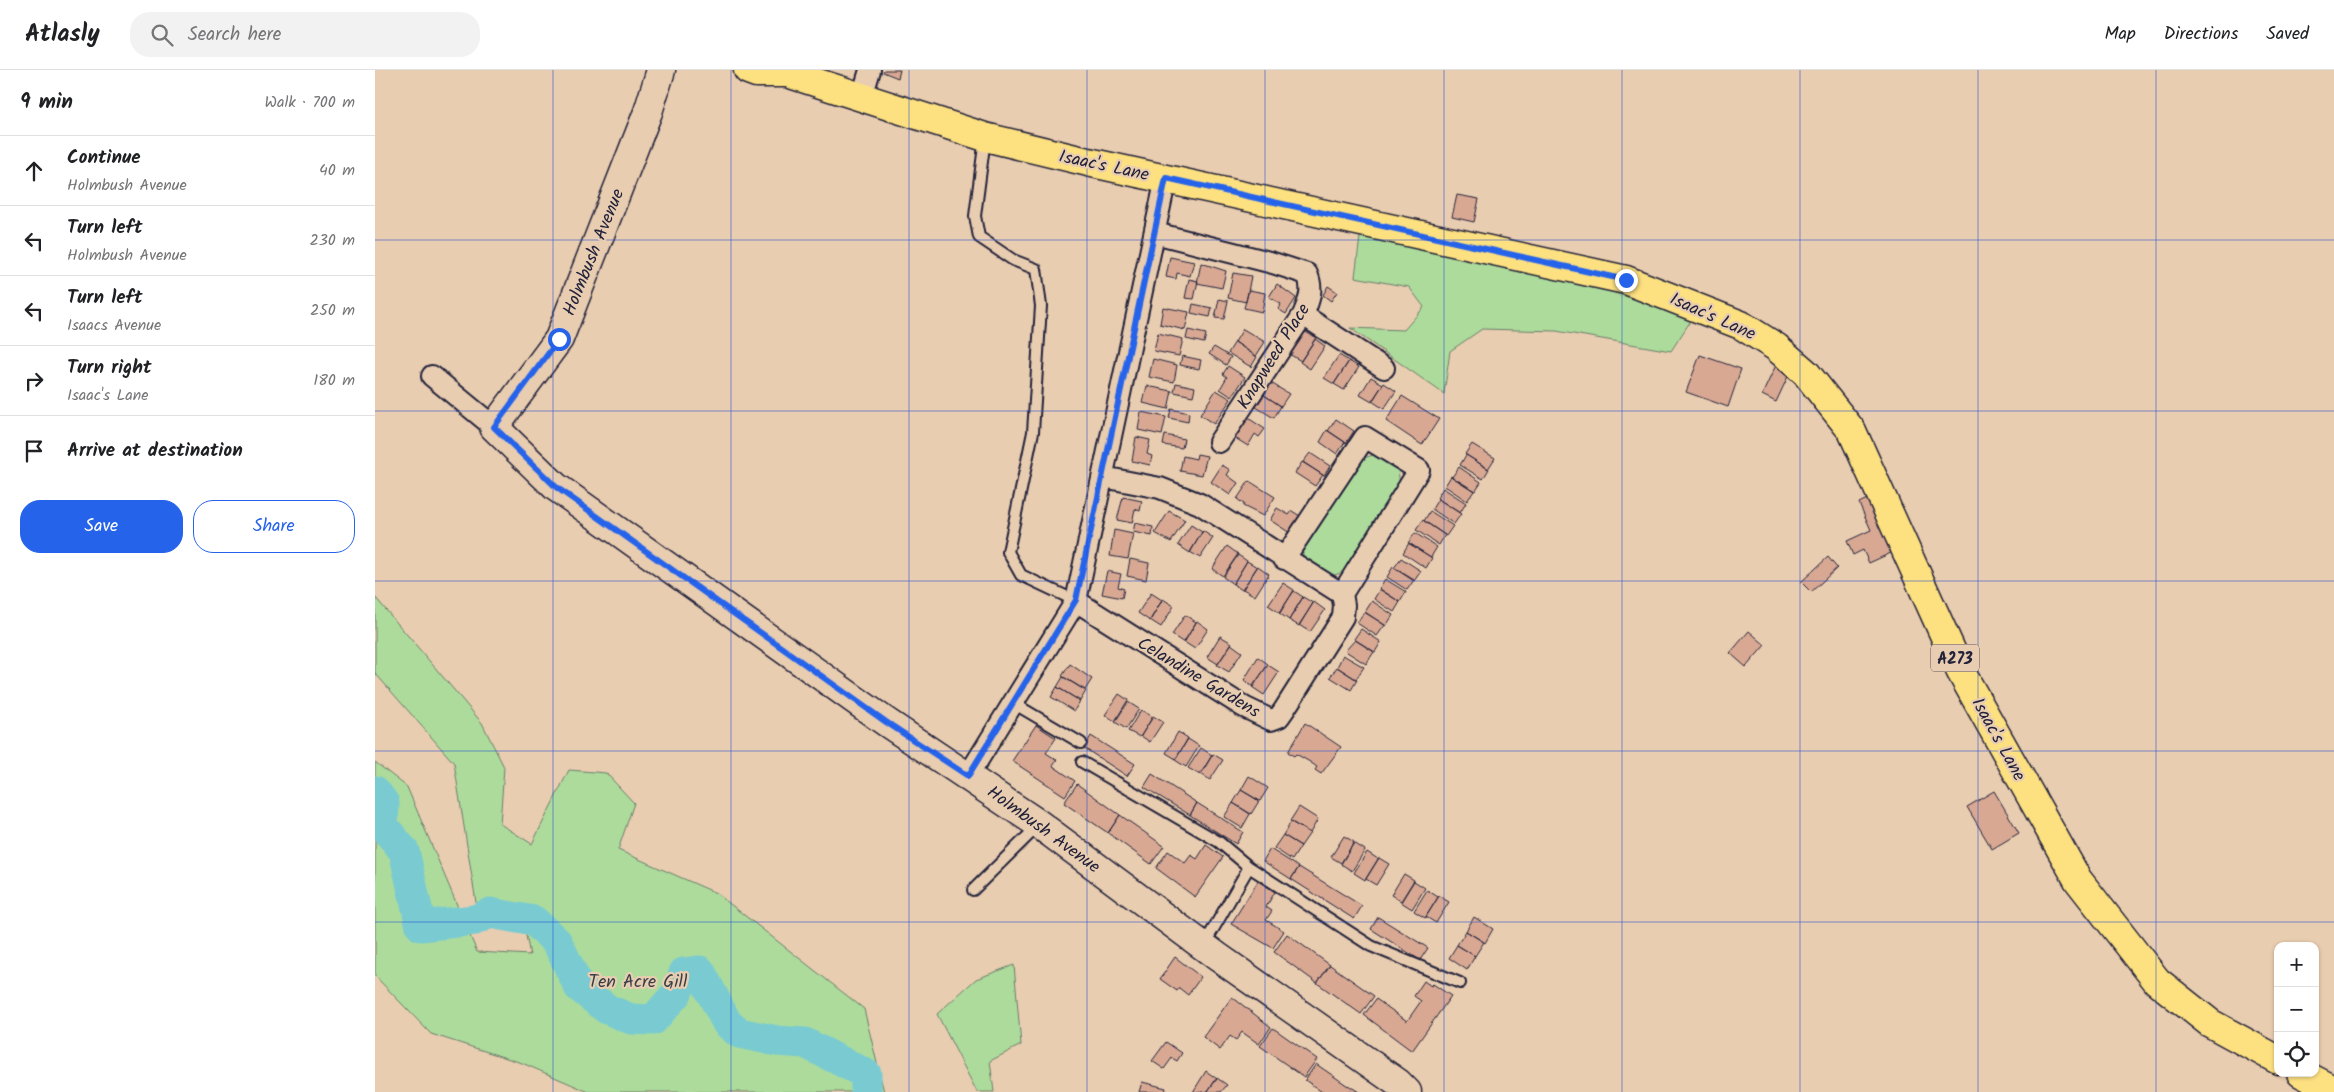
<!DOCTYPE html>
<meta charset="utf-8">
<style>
:root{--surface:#fff;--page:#f2f2f2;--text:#202124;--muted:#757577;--line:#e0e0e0;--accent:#2563eb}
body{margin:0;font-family:Kalam,sans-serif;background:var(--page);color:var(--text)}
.controls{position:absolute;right:15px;bottom:15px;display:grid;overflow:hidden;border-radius:10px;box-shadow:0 1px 4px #0004}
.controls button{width:45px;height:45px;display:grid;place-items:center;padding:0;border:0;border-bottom:1px solid var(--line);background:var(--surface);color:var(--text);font:25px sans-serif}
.stop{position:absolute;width:15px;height:15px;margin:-11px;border:4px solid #2563eb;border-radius:50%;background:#fff}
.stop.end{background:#2563eb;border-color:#fff;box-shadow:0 1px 5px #0008}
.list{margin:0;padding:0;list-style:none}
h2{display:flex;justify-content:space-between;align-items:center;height:65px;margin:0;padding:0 20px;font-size:21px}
h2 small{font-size:16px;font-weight:400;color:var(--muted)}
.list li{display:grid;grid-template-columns:32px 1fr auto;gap:15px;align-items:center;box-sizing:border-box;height:70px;padding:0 20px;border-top:1px solid var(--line)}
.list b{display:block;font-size:19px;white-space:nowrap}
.list p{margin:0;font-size:16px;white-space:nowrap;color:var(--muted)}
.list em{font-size:16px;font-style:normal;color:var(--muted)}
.actions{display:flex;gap:10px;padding:15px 20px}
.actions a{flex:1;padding:11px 0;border:1px solid var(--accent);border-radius:20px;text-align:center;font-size:18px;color:var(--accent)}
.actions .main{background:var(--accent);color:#fff}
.icon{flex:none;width:28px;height:28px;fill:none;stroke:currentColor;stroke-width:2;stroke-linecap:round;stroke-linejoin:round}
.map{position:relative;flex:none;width:1959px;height:1022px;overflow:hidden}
header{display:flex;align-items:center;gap:30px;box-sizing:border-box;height:70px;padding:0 25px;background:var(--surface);border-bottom:1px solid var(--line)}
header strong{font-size:24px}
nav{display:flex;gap:28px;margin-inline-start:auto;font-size:18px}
.search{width:350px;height:45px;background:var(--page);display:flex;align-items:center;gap:12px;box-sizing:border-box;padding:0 18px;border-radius:20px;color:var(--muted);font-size:19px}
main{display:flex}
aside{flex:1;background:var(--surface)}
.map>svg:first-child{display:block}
.green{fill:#addb9b;stroke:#687e6b}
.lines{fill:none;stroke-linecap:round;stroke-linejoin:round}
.river{stroke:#7acbd1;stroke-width:31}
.building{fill:#d8a893;stroke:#22223b}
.lane-casing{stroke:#22223b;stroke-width:14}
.street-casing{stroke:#22223b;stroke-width:24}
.secondary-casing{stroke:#22223b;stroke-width:31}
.primary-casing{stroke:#22223b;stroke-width:31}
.lane{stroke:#e9cdb0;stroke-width:10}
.street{stroke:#e9cdb0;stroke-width:20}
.secondary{stroke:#e9cdb0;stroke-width:28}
.primary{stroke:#fde080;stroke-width:28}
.route{stroke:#2563eb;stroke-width:6}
.grid{fill:none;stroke:#1d4ed8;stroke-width:1;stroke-opacity:0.55}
.labels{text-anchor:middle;stroke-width:4.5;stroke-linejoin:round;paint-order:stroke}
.shield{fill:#e9cdb0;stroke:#5e555e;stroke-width:1}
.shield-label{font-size:16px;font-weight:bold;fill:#22223b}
.street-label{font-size:18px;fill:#22223b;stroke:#e9cdb0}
.park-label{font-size:18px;fill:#373e49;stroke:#e9cdb0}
</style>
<header>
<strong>Atlasly</strong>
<div class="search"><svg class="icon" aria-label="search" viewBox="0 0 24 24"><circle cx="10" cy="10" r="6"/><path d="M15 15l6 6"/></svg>Search here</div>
<nav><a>Map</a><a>Directions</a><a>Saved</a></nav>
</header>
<main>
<aside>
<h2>9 min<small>Walk · 700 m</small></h2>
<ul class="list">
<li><svg class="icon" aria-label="ahead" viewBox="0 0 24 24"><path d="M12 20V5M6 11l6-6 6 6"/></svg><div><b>Continue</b><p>Holmbush Avenue</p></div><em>40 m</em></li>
<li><svg class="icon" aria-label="left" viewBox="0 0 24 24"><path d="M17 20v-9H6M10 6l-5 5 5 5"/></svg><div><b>Turn left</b><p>Holmbush Avenue</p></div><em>230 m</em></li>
<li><svg class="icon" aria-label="left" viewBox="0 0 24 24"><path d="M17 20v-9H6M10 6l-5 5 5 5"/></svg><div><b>Turn left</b><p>Isaacs Avenue</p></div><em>250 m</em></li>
<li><svg class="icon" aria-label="right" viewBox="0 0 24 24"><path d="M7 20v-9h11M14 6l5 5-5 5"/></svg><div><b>Turn right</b><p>Isaac's Lane</p></div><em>180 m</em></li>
<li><svg class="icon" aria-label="arrive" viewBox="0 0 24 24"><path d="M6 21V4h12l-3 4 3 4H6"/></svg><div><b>Arrive at destination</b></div></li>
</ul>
<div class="actions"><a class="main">Save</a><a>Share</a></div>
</aside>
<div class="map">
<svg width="1959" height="1022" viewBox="0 0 1959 1022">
<rect width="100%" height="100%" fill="#e9cdb0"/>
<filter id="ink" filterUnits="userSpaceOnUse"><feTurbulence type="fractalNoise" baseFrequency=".02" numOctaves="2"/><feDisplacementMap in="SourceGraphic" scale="10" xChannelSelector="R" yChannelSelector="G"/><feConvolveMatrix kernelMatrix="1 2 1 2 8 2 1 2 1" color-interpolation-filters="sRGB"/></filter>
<g filter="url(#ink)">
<path class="green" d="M987,151L1324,238L1296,281L1181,261L1107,259L1075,281L1069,324L975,258L1029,260L1049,237L1034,217L980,207Z
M998,385L1023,400L1025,415L969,502L953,507L930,494L927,479L983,390Z
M0,527L107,653L129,697L125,754L157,774L194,700L231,703L259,733L243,780L341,823L489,939L509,1022H214L147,993L56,964L0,906V692L32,717L102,882L155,885L148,851L102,839L79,693L0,603Z
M639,895L646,975L615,991L619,1022H602L562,944L601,909Z"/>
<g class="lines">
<path class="river" d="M0,721L9,733L8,756L29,781L46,856L100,850L115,843L159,851L182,872L204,917L232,939L256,949L278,950L302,923L309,903L325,901L352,953L364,963L402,971L430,973L491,1004V1022"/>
</g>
<path class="building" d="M509,0H525L523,8L508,2Z
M1082,125L1104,129L1099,152L1077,147Z
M795,187L819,192L815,206L802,203L801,209L791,207Z
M826,193L851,201L847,218L822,213Z
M858,203L876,206L871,232L853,228Z
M814,209L823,211L819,229L810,228Z
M902,214L921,228L911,244L903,239L906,234L894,227Z
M953,216L962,222L956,231L948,225Z
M874,220L890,223L887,242L869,238Z
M844,229L853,231L849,249L840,248Z
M818,234L837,238L835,247L816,243Z
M788,237L814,242L810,260L785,254Z
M868,259L890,272L881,286L860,272Z
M813,260L831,264L829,273L811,269Z
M929,261L941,268L926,291L914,284Z
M783,263L808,269L804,286L779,281Z
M940,269L950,276L935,299L925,292Z
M860,272L882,287L876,297L853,283Z
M839,277L856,287L851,295L834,284Z
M964,285L974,291L959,314L949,308Z
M1325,285L1366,299L1353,337L1311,322Z
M807,286L826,290L824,299L805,295Z
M778,289L802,295L799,312L774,307Z
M974,291L984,297L969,320L959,314Z
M1401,295L1415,302L1401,332L1387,325Z
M853,296L870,307L857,327L845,319L852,307L848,304Z
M996,307L1008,314L997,332L985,325Z
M801,313L820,317L818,326L799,322Z
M896,313L914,324L906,336L889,325Z
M1009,313L1021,321L1009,339L997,331Z
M772,316L797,321L793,339L768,333Z
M841,320L856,329L839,354L825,345Z
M889,325L906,336L899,348L881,337Z
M1027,326L1064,349L1047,375L1011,351Z
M796,339L814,343L813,352L794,348Z
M766,342L791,347L787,365L763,360Z
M873,348L890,359L884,367L880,364L873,376L860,368Z
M961,349L979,361L971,373L953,361Z
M952,360L970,372L962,384L945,372Z
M790,365L809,369L807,378L788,375Z
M761,367L775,370L772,384L777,386L775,395L757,391Z
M1097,374L1120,388L1113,399L1090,384Z
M935,383L955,396L949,406L928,392Z
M822,384L832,386L827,405L805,401L808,386L821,389Z
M1091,385L1114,399L1108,409L1085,395Z
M927,392L948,405L940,416L920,403Z
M847,395L855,400L852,405L863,413L855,425L836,412Z
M1084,397L1106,412L1100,421L1077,407Z
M1076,406L1099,421L1092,431L1070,416Z
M874,411L900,427L888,446L868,436L869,434L862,429Z
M1068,418L1091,433L1085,443L1062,428Z
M748,427L767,431L765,441L760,439L757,453L742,450Z
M1494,428L1518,482L1494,493L1488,480L1478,485L1472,471L1496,460L1484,433Z
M1063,429L1086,444L1079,454L1057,439Z
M902,438L914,445L917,441L925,446L915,463L895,450Z
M794,441L810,450L796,472L780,463Z
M1055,441L1078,456L1071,466L1049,451Z
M1048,450L1070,465L1064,475L1041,460Z
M760,453L778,457L777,466L758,462Z
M816,455L827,462L815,483L803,475Z
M739,460L758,464L753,489L735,486Z
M828,461L838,468L825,488L815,482Z
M1040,463L1062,477L1056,487L1033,473Z
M1034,473L1057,488L1051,498L1028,483Z
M852,476L863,484L848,506L837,499Z
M863,485L872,491L858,514L848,507Z
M1453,487L1462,498L1436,522L1426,512Z
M1026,488L1046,501L1039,511L1019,498Z
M755,489L774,493L771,510L752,506Z
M872,491L882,497L867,520L858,514Z
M883,496L894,504L880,526L868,519Z
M1018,497L1039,510L1032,520L1012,507Z
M732,501L746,504L743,517L749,519L747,528L727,524Z
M1010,509L1031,522L1025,532L1004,519Z
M908,513L919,520L905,543L893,535Z
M1005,519L1025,532L1019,542L999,529Z
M919,521L928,527L914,550L904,543Z
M776,523L787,530L775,551L763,543Z
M928,527L938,533L924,556L914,550Z
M788,529L799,536L786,557L775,550Z
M997,531L1018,545L1011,556L990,542Z
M939,532L950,540L935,562L924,555Z
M989,542L1010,555L1002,566L982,553Z
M810,545L821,552L809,573L797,565Z
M822,551L833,559L820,579L809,572Z
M986,559L1006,572L1000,582L979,569Z
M1374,561L1390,575L1371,597L1355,583Z
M845,566L857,573L843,594L832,587Z
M980,570L999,582L991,594L972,582L971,580Z
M856,574L867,582L854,602L842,595Z
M968,585L989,597L981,609L962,597Z
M883,587L893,594L878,617L869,610Z
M695,594L717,609L710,620L687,606Z
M893,595L904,602L889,625L877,617Z
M962,597L982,610L976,620L955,607Z
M688,607L711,621L705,631L682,617Z
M682,617L705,631L699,641L676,627Z
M744,624L753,630L740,651L730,645Z
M753,632L764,639L751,659L740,652Z
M766,640L778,647L765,667L753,661Z
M778,646L788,652L775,672L766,666Z
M930,653L966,677L946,704L940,700L942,697L935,692L921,684L919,686L913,682Z
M661,655L681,668L671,683L682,690L678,696L700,711L690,726L637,691Z
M803,662L813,668L801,689L791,683Z
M716,666L760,694L752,706L709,678Z
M813,669L824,676L811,697L800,690Z
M826,678L837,685L825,705L813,698Z
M838,684L848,690L835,710L826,704Z
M777,704L822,733L815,745L769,717Z
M874,706L893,718L885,731L866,720Z
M702,714L745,745L733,763L689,733Z
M866,720L884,731L876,744L858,733Z
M1619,721L1644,763L1617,779L1592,737Z
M822,733L868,762L861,774L815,745Z
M858,733L875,744L867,758L849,747Z
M924,737L943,749L935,763L915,751Z
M745,745L789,776L776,794L733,763Z
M916,752L935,763L926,776L908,765Z
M908,765L926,776L917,790L899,778Z
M969,766L979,772L966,793L956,787Z
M979,773L990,780L977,801L966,794Z
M831,775L848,787L820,827L781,798L793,781L810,793L816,785L822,789Z
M895,779L924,797L916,809L888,791Z
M992,782L1003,789L990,810L979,803Z
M1004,788L1014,794L1001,815L991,809Z
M924,797L987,836L979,849L916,809Z
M1029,804L1039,810L1026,831L1016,825Z
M883,811L900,822L891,837L897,841L891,850L909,861L898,878L856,854Z
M1039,811L1050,818L1037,839L1026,832Z
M1052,820L1063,827L1050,848L1039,841Z
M1064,826L1074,832L1061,853L1051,847Z
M1003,847L1053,878L1045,890L996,859Z
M1099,847L1118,859L1110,873L1091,861Z
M1091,861L1109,872L1100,886L1082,875Z
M912,864L955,895L942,913L899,882Z
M1082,875L1100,886L1092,900L1074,888Z
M800,887L826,907L813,925L804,918L802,921L785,909Z
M955,895L999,926L986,944L942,913Z
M1049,911L1056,916L1058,914L1076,926L1037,981L989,945L1001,929L1032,951L1046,931L1039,926Z
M857,927L896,957L884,974L867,962L861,970L855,966L845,980L828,967Z
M898,958L942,989L929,1007L885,976Z
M791,972L807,983L802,991L797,988L789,999L777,991Z
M941,994L973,1016V1015L984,1022H947L930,1010Z
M831,1001L842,1009L832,1022H818Z
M842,1008L852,1015L846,1022H832Z
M767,1012L791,1018L790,1022H764Z"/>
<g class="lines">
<defs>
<path id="lane" d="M610,68L600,146L604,167L638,190L661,199L666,236L658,362L633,482L646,505L701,531
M638,633L706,673
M707,692L844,772L874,797L829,875
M874,797L996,876L1085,913
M598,820L664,755"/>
<path id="street" d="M487,27L495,0
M780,163L898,193L932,204C939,219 934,231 928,245L844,372
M928,245L1009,298
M57,306L119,357
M909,489L990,367L1044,400L967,524
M701,531L869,637L896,650L904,647L909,640L968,547L969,535L967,524L825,434L785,418L728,407
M593,706L701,531L791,108"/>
<path id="secondary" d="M286,0L273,42L184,269L119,357L181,417L511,652L665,755L843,887L1023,1013L1032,1022"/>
<path id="primary" d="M373,0L381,3H412L610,67L713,92L1251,210L1366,255L1401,277L1431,303L1477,361L1586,602L1703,810L1782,911L1835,953L1903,990
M1926,1003L1959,1020"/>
</defs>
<use href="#lane" class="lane-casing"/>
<use href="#street" class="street-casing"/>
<use href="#secondary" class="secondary-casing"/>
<use href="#primary" class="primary-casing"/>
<use href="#lane" class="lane"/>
<use href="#street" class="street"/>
<use href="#secondary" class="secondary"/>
<use href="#primary" class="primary"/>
</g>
</g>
<g class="lines" filter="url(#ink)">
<path class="route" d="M184,269L119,357L181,417L511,652L593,706L701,530L791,108L1251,210"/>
</g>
<path class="grid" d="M178,0V1022M356,0V1022M534,0V1022M712,0V1022M890,0V1022M1069,0V1022M1247,0V1022M1425,0V1022M1603,0V1022M1781,0V1022M0,170H1959M0,341H1959M0,511H1959M0,681H1959M0,852H1959"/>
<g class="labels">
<rect class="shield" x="1556" y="574.5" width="48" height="27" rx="4"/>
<g class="shield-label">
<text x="1580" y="594">A273</text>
</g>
<g class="street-label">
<text transform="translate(729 95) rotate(12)" y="6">Isaac's Lane</text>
<text transform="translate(218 182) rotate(-68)" y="6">Holmbush Avenue</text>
<text transform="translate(1338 246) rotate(24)" y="6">Isaac's Lane</text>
<text transform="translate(898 286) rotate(-58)" y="6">Knapweed Place</text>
<text transform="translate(824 607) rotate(31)" y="6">Celandine Gardens</text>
<text transform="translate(1624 669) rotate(61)" y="6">Isaac's Lane</text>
<text transform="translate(669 759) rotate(36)" y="6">Holmbush Avenue</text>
</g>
<g class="park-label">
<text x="263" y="917">Ten Acre Gill</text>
</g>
</g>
</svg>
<div class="controls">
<button>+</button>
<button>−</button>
<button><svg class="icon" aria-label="locate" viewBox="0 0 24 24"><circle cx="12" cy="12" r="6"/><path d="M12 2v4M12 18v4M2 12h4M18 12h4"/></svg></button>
</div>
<div class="stop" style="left:184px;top:269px"></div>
<div class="stop end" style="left:1251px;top:210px"></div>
</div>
</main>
